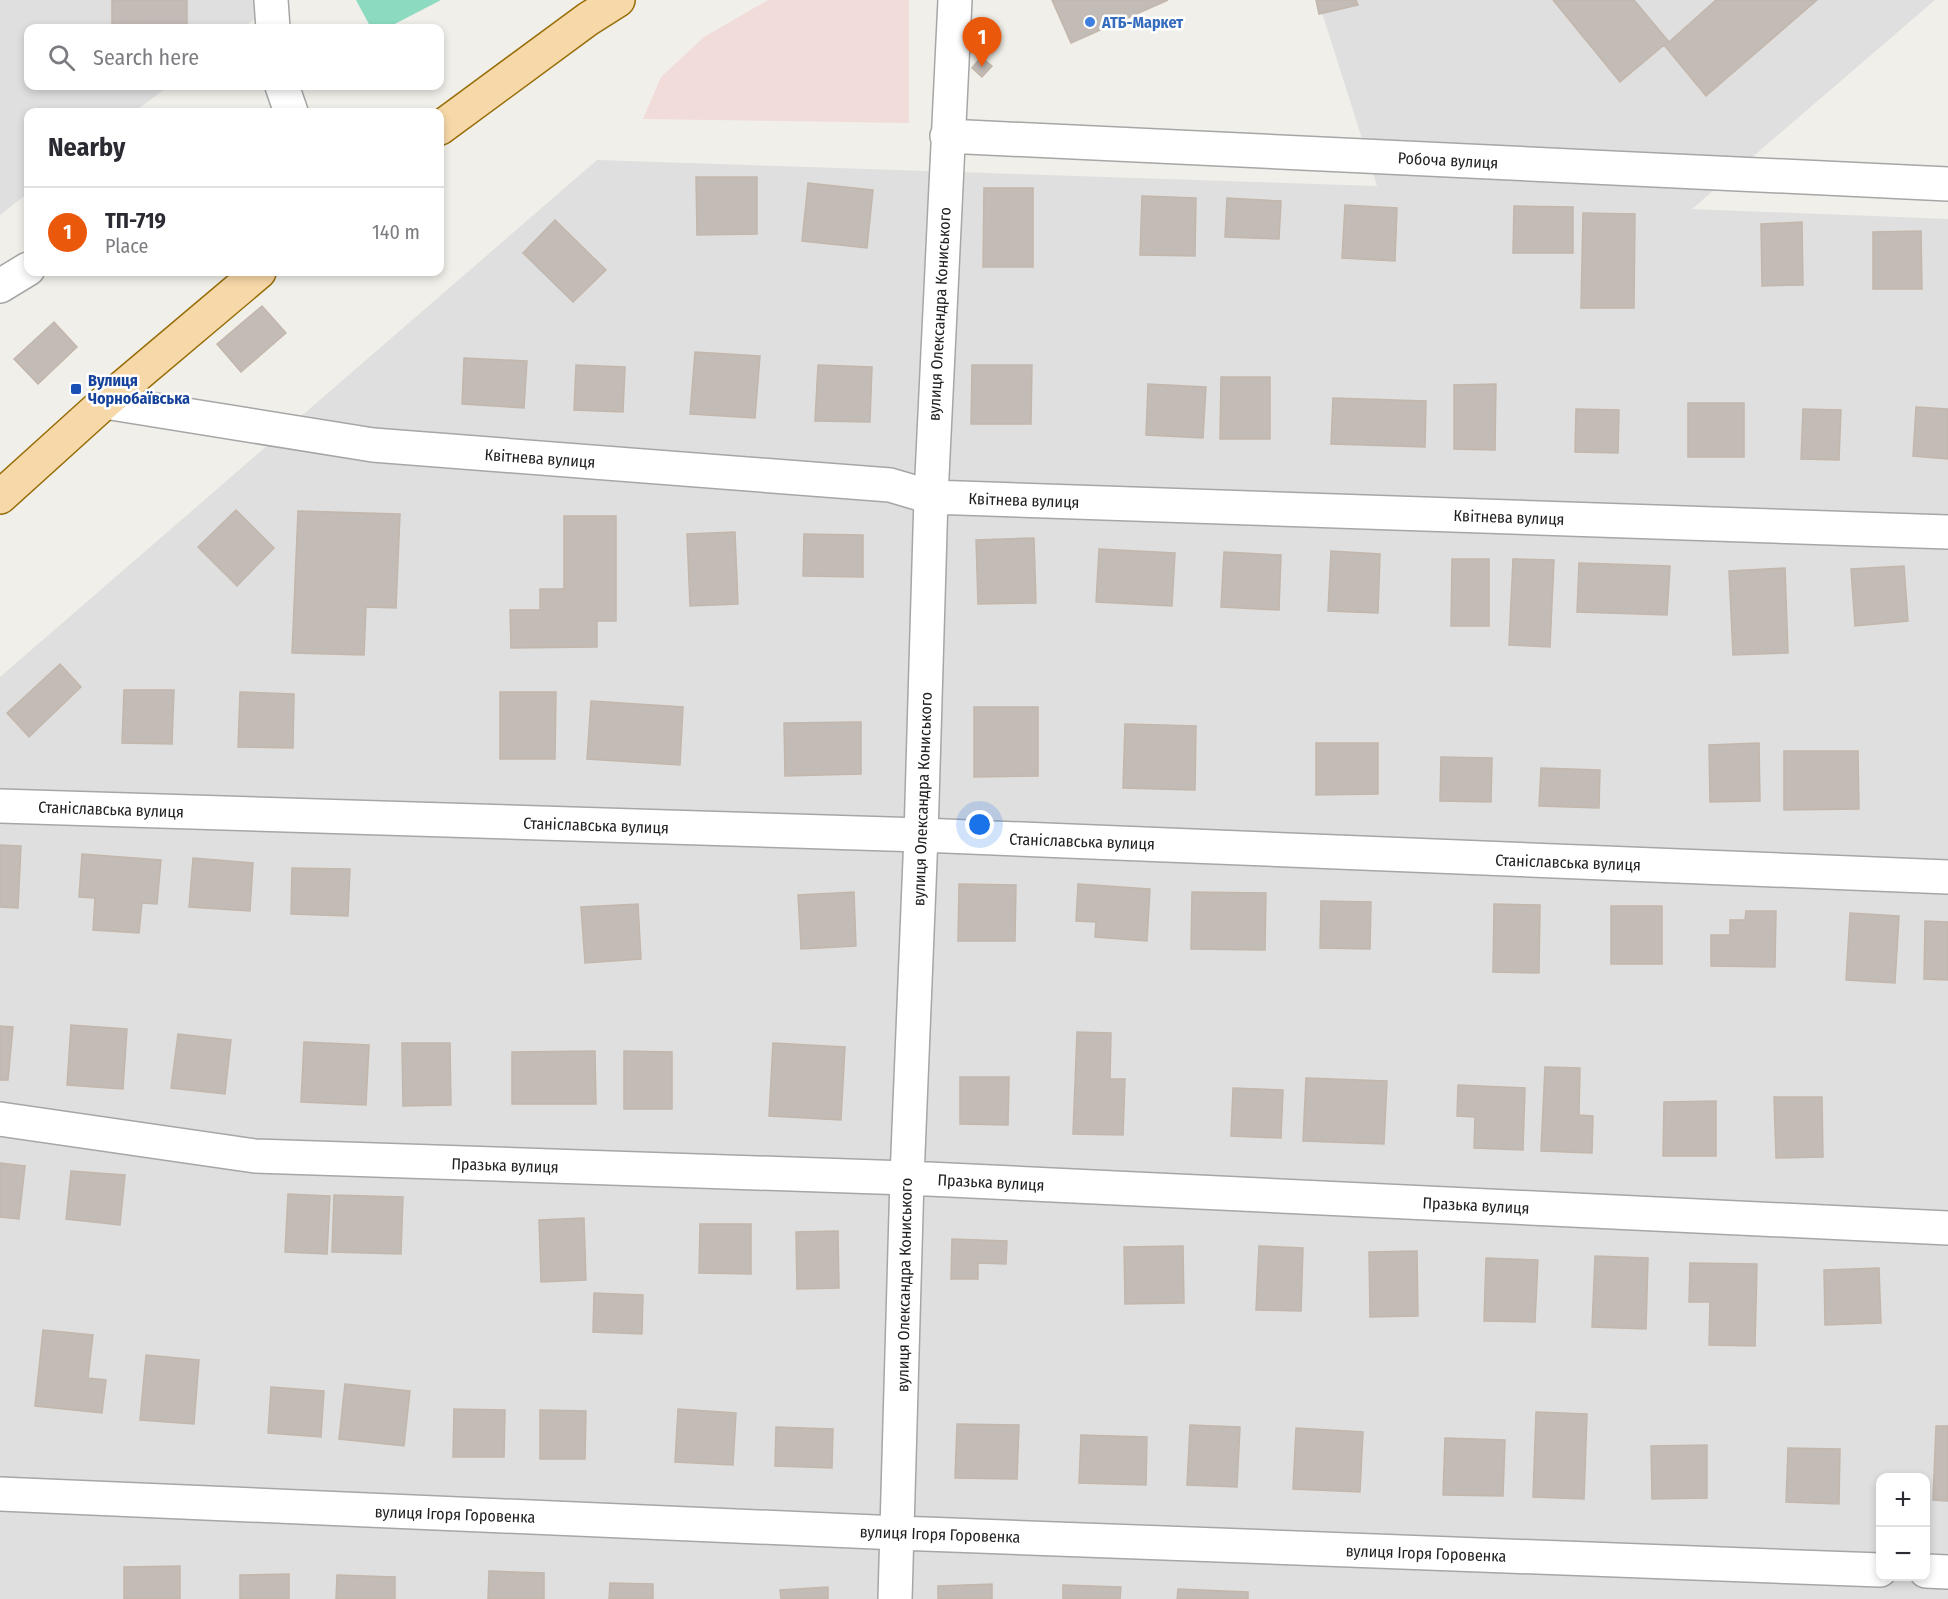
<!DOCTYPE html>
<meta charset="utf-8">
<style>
:root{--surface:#fff;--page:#f2f2f3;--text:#2b2b33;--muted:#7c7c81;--line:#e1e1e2;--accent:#ea580c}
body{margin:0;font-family:"Fira Sans Condensed",sans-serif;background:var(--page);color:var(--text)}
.controls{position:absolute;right:18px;bottom:18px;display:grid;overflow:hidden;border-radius:12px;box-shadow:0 3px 9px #0003}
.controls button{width:54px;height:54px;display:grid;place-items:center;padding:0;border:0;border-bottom:2px solid var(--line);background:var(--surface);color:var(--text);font:30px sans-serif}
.you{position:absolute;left:980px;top:825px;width:21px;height:21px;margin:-15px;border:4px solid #fff;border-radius:50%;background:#1a73e8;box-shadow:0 0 0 9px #1a73e833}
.badge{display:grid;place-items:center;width:39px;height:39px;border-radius:50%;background:var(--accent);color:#fff;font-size:20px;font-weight:700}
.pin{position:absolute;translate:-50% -50px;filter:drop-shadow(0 2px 3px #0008)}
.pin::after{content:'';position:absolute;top:32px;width:21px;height:18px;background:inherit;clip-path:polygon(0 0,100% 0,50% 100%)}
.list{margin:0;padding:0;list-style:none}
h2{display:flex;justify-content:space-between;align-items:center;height:78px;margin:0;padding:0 24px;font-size:26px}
h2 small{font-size:20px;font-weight:400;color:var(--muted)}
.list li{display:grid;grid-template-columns:39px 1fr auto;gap:18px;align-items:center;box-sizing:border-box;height:90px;padding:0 24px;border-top:2px solid var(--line)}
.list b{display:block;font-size:22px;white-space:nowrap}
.list p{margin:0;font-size:20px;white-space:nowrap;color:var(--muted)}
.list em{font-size:20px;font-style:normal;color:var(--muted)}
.icon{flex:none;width:33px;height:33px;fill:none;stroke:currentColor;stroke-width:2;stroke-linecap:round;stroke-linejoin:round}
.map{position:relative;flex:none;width:1948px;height:1599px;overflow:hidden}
.search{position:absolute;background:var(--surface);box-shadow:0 3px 9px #0003;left:24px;top:24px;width:420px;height:66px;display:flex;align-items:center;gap:15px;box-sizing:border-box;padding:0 21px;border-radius:12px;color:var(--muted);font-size:22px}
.panel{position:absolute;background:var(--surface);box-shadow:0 3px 9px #0003;left:24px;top:108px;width:420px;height:168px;border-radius:12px}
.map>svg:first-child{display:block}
.residential{fill:#e0dfdf;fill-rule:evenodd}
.commercial{fill:#f1dcda}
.pitch{fill:#8cdbc0}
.building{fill:#c2bbb6;stroke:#c3b7ac;stroke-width:1.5}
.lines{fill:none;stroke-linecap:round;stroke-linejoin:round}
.minor-casing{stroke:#a6a6a6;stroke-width:36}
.major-casing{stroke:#976d08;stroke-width:36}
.minor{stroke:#fff;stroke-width:33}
.major{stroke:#f7d8a8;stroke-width:33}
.shop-dot{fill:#3f7fe0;stroke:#fff;stroke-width:2}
.transit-dot{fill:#1a4fb4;stroke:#fff;stroke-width:2}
.labels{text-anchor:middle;stroke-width:5;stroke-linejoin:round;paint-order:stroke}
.shop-label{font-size:16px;font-weight:bold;fill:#366cbe;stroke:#fff;text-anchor:start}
.street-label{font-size:16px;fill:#222;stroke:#fff}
.transit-label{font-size:16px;font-weight:bold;fill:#164399;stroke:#fff;text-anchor:start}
</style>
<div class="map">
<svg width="1948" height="1599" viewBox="0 0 1948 1599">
<rect width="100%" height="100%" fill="#f1efe9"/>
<path class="residential" d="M0,0H260L259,16L243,28H28V86H169L134,112H28V193L0,215Z
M1318,0H1935L1692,209L1948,219V1599H0V677L597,160L1377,186ZM1880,1478H1926V1576H1880Z"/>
<path class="commercial" d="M768,0H909V123L643,119L661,77L704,37Z"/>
<path class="pitch" d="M356,0H441L387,28H371Z"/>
<path class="building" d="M112,0H187V28H141V24L112,25Z
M1052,0H1168L1071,43Z
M1316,0H1356L1358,5L1319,14Z
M1553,0H1634L1669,42L1716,0H1817L1706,96L1664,45L1620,82Z
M981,57L992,66L982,77L972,68Z
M696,177H757V234L697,235Z
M808,183L873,190L867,248L802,241Z
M984,188H1033V267H983Z
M1142,196L1196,198L1195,256L1140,255Z
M1227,198L1281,201L1279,239L1225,237Z
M1345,205L1397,208L1395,261L1342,258Z
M1514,206L1573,207V253H1513Z
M1583,213L1635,214L1634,308H1581Z
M555,220L606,270L573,302L523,253Z
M1802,222L1803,285L1762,286L1761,224Z
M1921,231L1922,289H1873V232Z
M262,306L286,333L241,372L217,344Z
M54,322L77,347L38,384L14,359Z
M695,352L760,356L755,418L690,414Z
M464,358L527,361L524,408L462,404Z
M576,365L625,367L623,412L574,410Z
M818,365L872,367L870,422L815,421Z
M972,365H1032L1031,424H971Z
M1221,377H1270V439H1220Z
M1148,384L1206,387L1203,438L1146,435Z
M1496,384L1495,450L1454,449V385Z
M1333,398L1426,401L1425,447L1331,444Z
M1688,403H1744V457H1688Z
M1916,407L1948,409V459L1913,456Z
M1576,409L1619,410L1618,453L1575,452Z
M1803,409L1841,410L1839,460L1801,459Z
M236,510L274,548L237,586L198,547Z
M298,511L400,514L396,608L366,607L364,655L292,653Z
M564,516H616V621H597V647L511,648L510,610H540V589H564Z
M735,532L738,604L690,606L687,534Z
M804,534L863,535V577L803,576Z
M1034,538L1036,603L978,604L976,540Z
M1099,549L1175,553L1172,606L1096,602Z
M1331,551L1380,554L1378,613L1328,611Z
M1224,552L1281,555L1279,610L1221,607Z
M1452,559H1489V626H1451Z
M1513,559L1554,560L1550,647L1509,645Z
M1579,563L1670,566L1667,615L1577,612Z
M1904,566L1908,621L1855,626L1851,569Z
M1785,568L1788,653L1733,655L1729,571Z
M60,664L81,687L29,737L7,713Z
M124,690H174L172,744L122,743Z
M240,692L294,694L293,748L238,747Z
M500,692H556L555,759H500Z
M591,701L683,707L680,765L587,759Z
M974,707H1038V776L974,777Z
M861,722V774L785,776L784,723Z
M1125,724L1196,726L1195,790L1123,788Z
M1316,743H1378V794L1316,795Z
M1759,743L1760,801L1710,802L1709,745Z
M1784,751H1858L1859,809L1784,810Z
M1441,757L1492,758L1491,802L1440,801Z
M1541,768L1600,770L1599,808L1539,806Z
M0,845L21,846L18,908L0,907Z
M82,854L161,860L157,904L142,903L139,933L93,930L95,898L79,897Z
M193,858L253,863L250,911L189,907Z
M292,868L350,869L348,916L291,914Z
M959,884L1016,885L1015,941H958Z
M1078,884L1150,889L1147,941L1095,937L1096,922L1076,921Z
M854,892L856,946L801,949L798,895Z
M1192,892L1266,893L1265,950L1191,949Z
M1321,901L1371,902L1370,949L1320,948Z
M638,904L641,959L585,963L581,907Z
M1494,904L1540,905L1539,973L1493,972Z
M1611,906H1662V964H1611Z
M1746,911H1776L1775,967L1711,966V935H1730V920H1745Z
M1850,913L1899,916L1895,983L1846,980Z
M1925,921L1948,922V980L1924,979Z
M71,1025L127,1029L123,1089L67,1085Z
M0,1026L13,1027L8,1080H0Z
M1077,1032L1111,1033L1110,1079H1125L1123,1135L1073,1134Z
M178,1034L231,1040L225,1094L171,1088Z
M304,1042L369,1045L366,1105L301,1102Z
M402,1043H450L451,1105L403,1106Z
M773,1043L845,1047L841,1120L769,1116Z
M595,1051L596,1104H512V1052Z
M624,1051L672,1052V1109H624Z
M1545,1067L1580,1068L1579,1115L1593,1116L1592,1153L1541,1151Z
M960,1077H1009L1008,1125L960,1124Z
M1306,1078L1387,1081L1384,1144L1303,1141Z
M1458,1085L1525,1088L1523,1150L1474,1148L1475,1117L1457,1116Z
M1233,1088L1283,1090L1281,1138L1231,1136Z
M1774,1097H1822L1823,1157L1776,1158Z
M1716,1101V1156H1663L1664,1102Z
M0,1163L25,1166L19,1219L0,1217Z
M71,1171L125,1175L120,1225L66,1219Z
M288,1194L330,1196L327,1254L285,1252Z
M334,1195L403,1197L401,1254L332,1252Z
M584,1218L586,1280L541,1282L539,1220Z
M700,1224H751V1274L699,1273Z
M838,1231L839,1288L797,1289L796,1232Z
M952,1239L1007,1241L1006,1264L978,1263V1279H951Z
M1183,1246L1184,1303L1125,1304L1124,1247Z
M1259,1246L1303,1248L1301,1311L1256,1310Z
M1417,1251L1418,1316L1370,1317L1369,1252Z
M1595,1256L1648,1258L1646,1329L1592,1327Z
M1486,1258L1538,1260L1535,1322L1484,1321Z
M1690,1263L1757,1264L1755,1346L1709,1345L1710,1302H1689Z
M1879,1268L1881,1323L1825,1325L1824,1270Z
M594,1293L643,1295L642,1334L593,1332Z
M43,1330L93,1335L88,1378L106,1380L102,1413L35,1406Z
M146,1355L199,1360L194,1424L140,1420Z
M345,1384L410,1391L404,1446L339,1439Z
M271,1387L324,1391L321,1437L268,1433Z
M454,1409L505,1410L504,1457H453Z
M678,1409L736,1413L733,1465L675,1462Z
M540,1410L586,1411L585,1459H540Z
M1536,1412L1587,1414L1584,1499L1533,1497Z
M957,1424L1019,1425L1017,1479L955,1478Z
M1190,1425L1240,1427L1237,1487L1187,1485Z
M1936,1426H1948V1501L1933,1500Z
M776,1427L833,1429L832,1468L775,1466Z
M1296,1428L1363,1432L1360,1492L1293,1489Z
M1081,1435L1147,1437L1146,1485L1079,1483Z
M1445,1438L1505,1440L1503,1496L1443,1495Z
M1707,1445V1498L1652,1499L1651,1446Z
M1788,1448L1840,1449L1839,1504L1786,1502Z
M180,1566V1599H124V1567Z
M489,1571L544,1573V1599H488Z
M289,1574V1599H240V1575Z
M337,1575L395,1577V1599H336Z
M610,1583L653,1584V1599H609Z
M992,1584V1599H938V1586Z
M1063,1585L1121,1587L1120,1599H1063Z
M828,1587V1599H781L780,1590Z
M1178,1589L1248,1592V1599H1177Z"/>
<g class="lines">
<defs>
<path id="minor" d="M271,0L273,28
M282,86L291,112
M947,136L1948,184
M0,286L28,269
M105,402L373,445L890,485L931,497L1948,532
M0,806L921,835L1948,877
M0,1119L255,1156L907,1178L1948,1228
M0,1494L898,1533L1880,1570
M1926,1571L1948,1572
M895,1599L907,1178L921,835L931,497L955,0"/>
<path id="major" d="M440,128L588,19L618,0
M0,497L105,402L259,272"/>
</defs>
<use href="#minor" class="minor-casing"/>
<use href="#major" class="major-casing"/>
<use href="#minor" class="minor"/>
<use href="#major" class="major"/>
</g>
<circle class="shop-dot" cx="1090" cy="22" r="6"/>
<rect class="transit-dot" x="70" y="383" width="12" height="12" rx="3"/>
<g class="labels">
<g class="shop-label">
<text x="1102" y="28">АТБ-Маркет</text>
</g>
<g class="street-label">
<text transform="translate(1448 160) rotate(3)" y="6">Робоча вулиця</text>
<text transform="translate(939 314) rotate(-87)" y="6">вулиця Олександра Кониського</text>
<text transform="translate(540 458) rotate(4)" y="6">Квітнева вулиця</text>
<text transform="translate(1024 500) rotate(2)" y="6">Квітнева вулиця</text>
<text transform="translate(1509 517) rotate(2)" y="6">Квітнева вулиця</text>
<text transform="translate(922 799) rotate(-88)" y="6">вулиця Олександра Кониського</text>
<text transform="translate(111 809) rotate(2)" y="6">Станіславська вулиця</text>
<text transform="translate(596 825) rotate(2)" y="6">Станіславська вулиця</text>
<text transform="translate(1082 841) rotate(2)" y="6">Станіславська вулиця</text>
<text transform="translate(1568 862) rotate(2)" y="6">Станіславська вулиця</text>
<text transform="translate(505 1165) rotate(2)" y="6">Празька вулиця</text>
<text transform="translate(991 1182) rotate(3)" y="6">Празька вулиця</text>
<text transform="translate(1476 1205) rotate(3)" y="6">Празька вулиця</text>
<text transform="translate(904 1285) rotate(-89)" y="6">вулиця Олександра Кониського</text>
<text transform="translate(455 1514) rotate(2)" y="6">вулиця Ігоря Горовенка</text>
<text transform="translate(940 1534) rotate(2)" y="6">вулиця Ігоря Горовенка</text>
<text transform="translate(1426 1553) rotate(2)" y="6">вулиця Ігоря Горовенка</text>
</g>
<g class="transit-label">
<text x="88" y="386">Вулиця<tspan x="88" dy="18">Чорнобаївська</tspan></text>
</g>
</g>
</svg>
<div class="controls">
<button>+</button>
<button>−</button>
</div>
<div class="you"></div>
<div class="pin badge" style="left:982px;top:67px">1</div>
<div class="search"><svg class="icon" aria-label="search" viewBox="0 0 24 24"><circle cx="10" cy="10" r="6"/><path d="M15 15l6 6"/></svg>Search here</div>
<section class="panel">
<h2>Nearby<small></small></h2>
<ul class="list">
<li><span class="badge">1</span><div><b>ТП-719</b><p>Place</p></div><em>140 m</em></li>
</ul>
</section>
</div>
